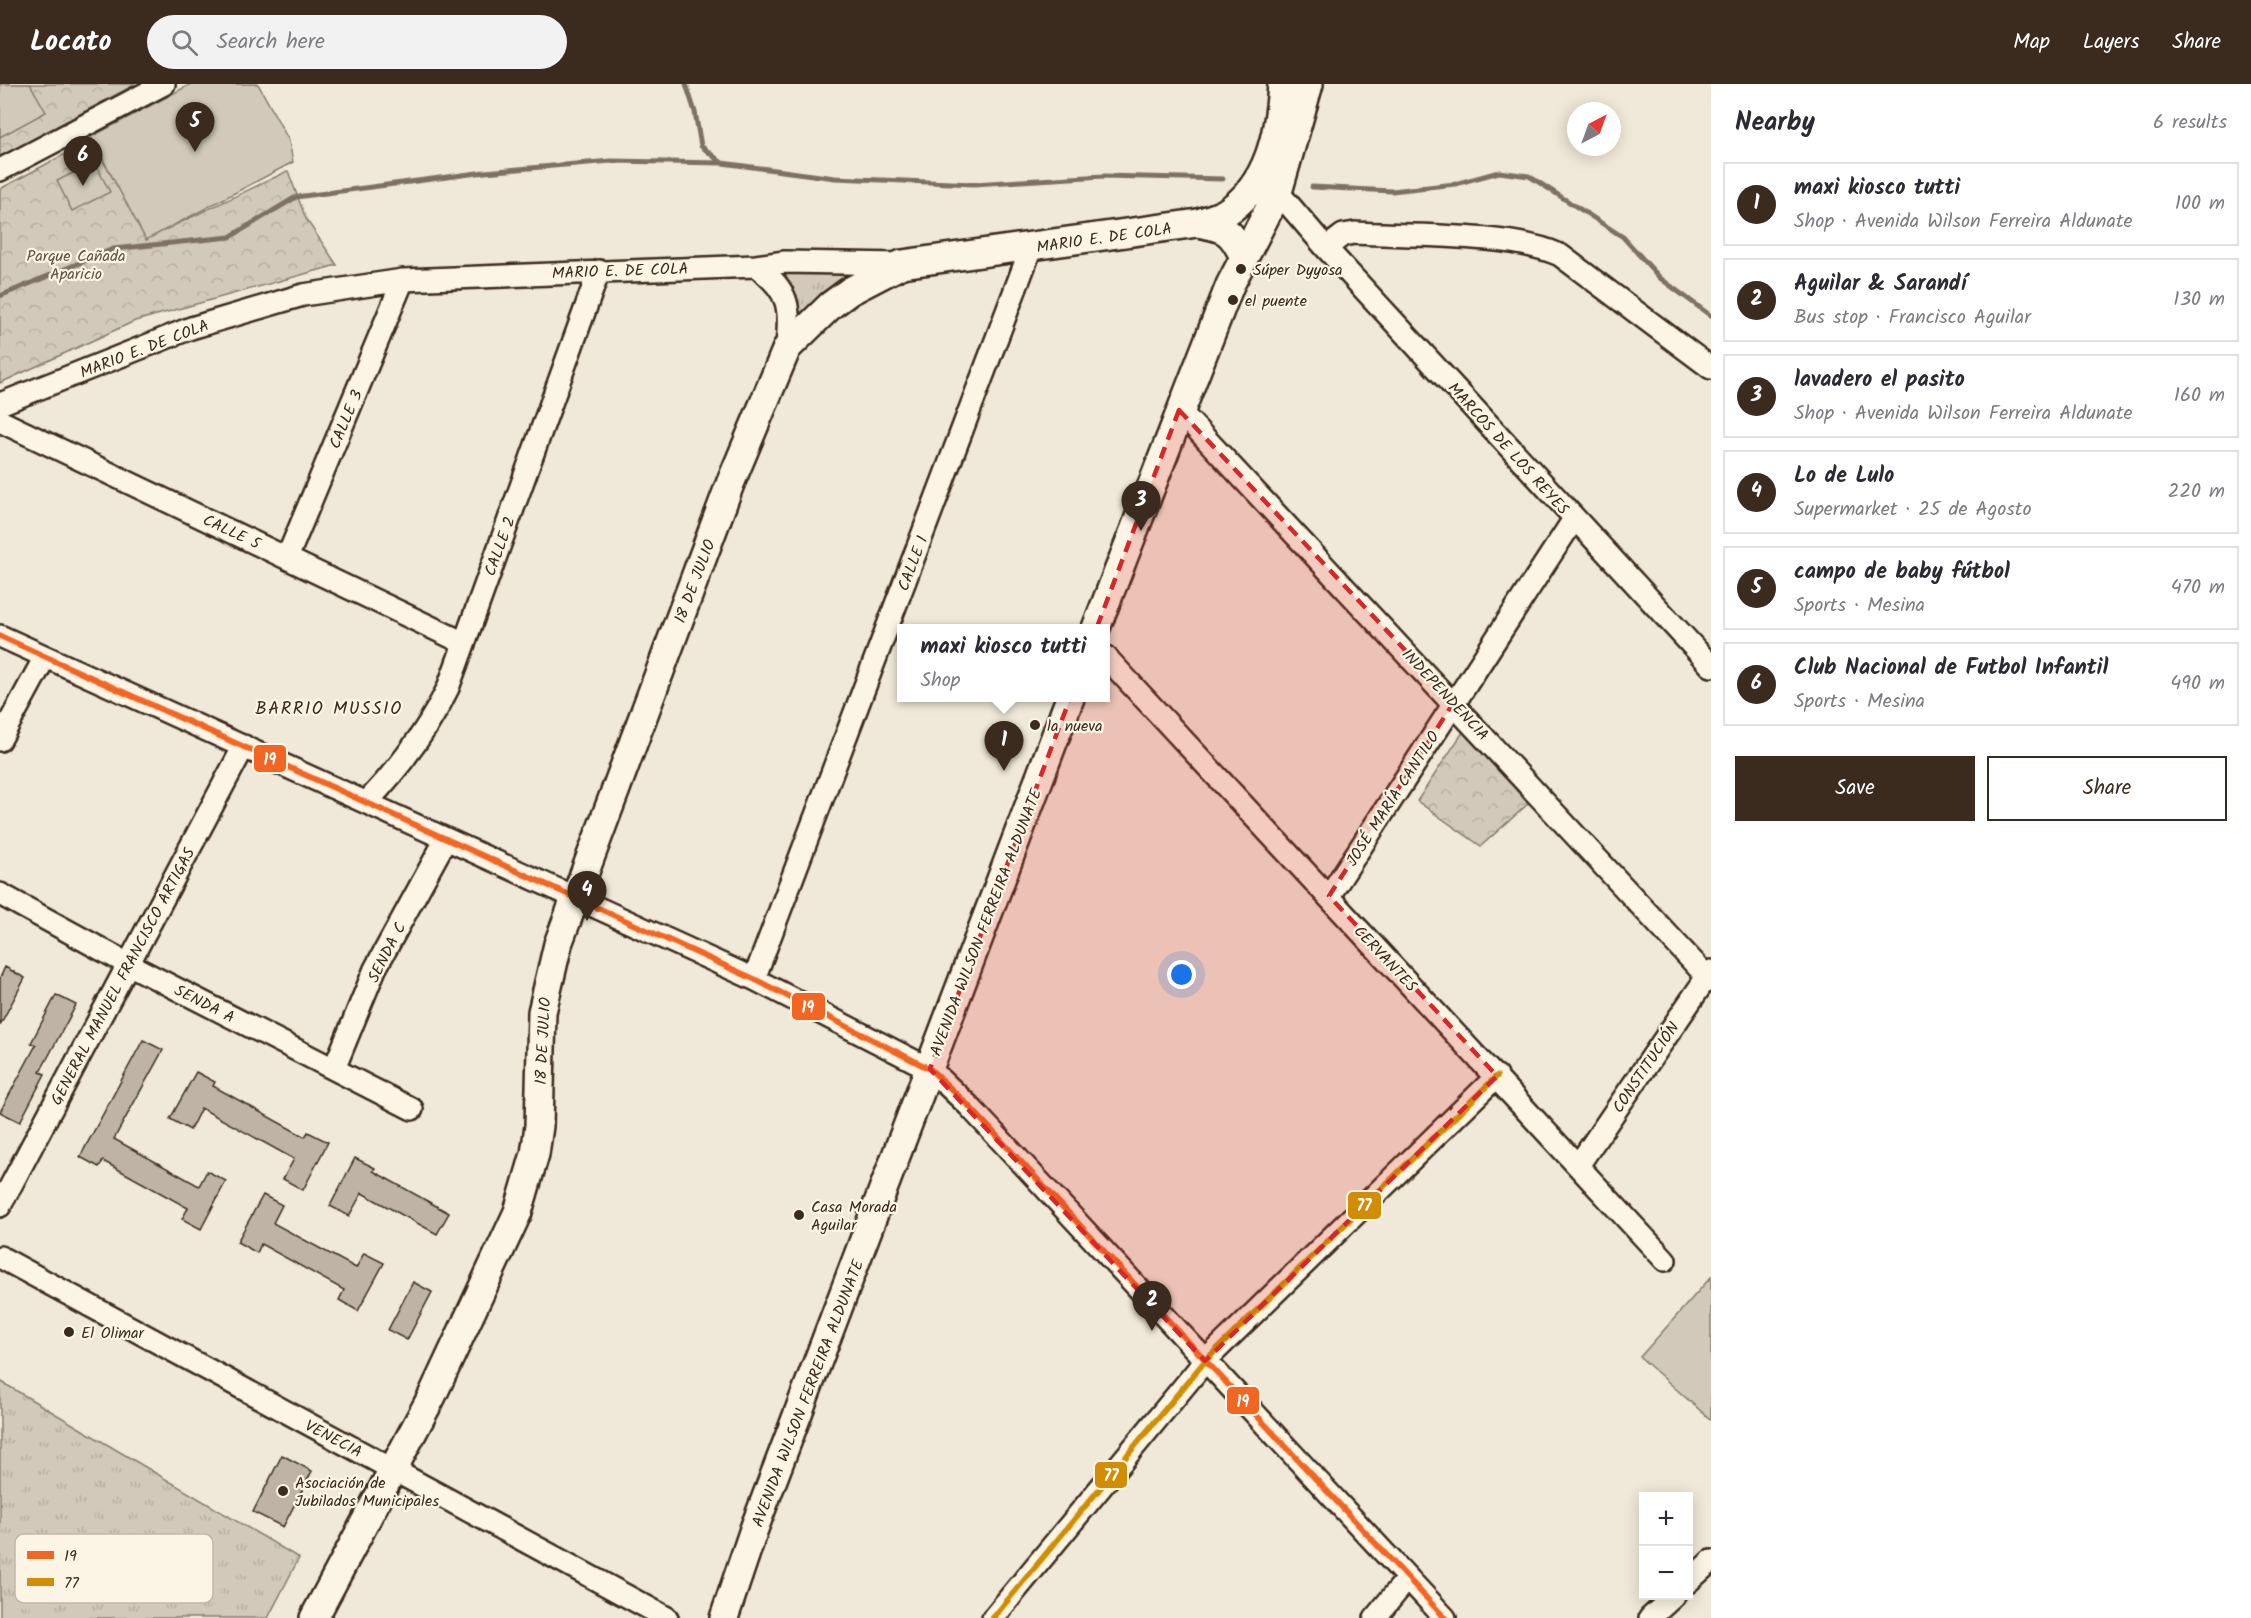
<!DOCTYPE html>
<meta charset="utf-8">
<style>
:root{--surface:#fff;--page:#f2f2f3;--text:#2b2b33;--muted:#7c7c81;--line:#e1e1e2;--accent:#3b2a1e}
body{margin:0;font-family:Kalam,sans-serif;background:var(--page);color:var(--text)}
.controls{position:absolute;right:18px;bottom:18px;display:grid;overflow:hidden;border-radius:0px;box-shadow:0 3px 15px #0003}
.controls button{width:54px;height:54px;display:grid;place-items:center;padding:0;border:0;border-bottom:2px solid var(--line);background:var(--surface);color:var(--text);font:30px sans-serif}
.compass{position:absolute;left:1567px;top:18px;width:54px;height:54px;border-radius:50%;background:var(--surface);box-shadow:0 3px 15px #0003;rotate:41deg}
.you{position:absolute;left:1182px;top:891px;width:21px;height:21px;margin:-15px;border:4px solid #fff;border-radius:50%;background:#1a73e8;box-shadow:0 0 0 9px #1a73e833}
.badge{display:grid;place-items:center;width:39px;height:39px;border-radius:50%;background:var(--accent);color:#fff;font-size:20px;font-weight:700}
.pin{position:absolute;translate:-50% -50px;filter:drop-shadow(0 2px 3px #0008)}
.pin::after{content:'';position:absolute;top:32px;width:21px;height:18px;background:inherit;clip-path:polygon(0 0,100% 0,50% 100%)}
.popup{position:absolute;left:897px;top:540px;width:213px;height:78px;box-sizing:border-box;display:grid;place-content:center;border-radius:0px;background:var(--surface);filter:drop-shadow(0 2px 4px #0005);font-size:20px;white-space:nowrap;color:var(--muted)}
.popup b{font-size:22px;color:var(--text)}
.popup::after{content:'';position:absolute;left:50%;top:100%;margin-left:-12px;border:12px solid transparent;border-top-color:var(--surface)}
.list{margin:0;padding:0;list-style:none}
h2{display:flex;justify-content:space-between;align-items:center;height:78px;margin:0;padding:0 24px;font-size:26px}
h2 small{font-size:20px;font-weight:400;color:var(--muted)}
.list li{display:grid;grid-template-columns:39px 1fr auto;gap:18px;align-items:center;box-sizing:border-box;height:84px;margin:0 12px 12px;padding:0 12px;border:2px solid var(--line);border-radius:0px}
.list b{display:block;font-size:22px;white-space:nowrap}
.list p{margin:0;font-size:20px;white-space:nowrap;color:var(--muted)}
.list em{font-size:20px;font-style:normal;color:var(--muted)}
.actions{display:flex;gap:12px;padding:18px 24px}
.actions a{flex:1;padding:14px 0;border:2px solid var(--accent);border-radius:0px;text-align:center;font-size:21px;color:var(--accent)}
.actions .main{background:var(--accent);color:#fff}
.icon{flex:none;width:33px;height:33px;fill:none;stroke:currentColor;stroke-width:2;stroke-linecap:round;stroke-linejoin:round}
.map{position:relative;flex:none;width:1711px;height:1534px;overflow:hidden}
header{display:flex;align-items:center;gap:36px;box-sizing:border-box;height:84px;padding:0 30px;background:var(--accent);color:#fff}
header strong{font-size:28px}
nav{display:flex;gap:33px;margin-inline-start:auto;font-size:21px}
.search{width:420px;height:54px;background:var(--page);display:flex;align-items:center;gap:15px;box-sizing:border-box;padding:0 21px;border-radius:33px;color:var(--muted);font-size:22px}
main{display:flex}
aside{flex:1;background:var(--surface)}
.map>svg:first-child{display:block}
.grass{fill:url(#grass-tufts);stroke:#867a6c;stroke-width:1.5}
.forest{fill:url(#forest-crowns);stroke:#867a6c;stroke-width:1.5}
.pitch{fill:#d2c9ba;stroke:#867a6c;stroke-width:1.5}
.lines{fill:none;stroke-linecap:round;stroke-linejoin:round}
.stream{stroke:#7e7163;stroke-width:5}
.building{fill:#beb3a4;stroke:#3b2a1e;stroke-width:1.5}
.minor-casing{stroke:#3b2a1e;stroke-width:26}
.tertiary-casing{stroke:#3b2a1e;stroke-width:32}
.minor{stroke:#fcf5e5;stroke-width:21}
.tertiary{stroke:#fcf5e5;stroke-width:27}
.bus-1-casing{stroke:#fcf5e5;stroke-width:10}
.bus-2-casing{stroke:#fcf5e5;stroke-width:10}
.bus-1{stroke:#f26522;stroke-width:6}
.bus-2{stroke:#d18d06;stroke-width:6}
.marked{fill:#d62828;fill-opacity:0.2;stroke:#d62828;stroke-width:4.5;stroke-dasharray:12 8;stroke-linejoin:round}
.poi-dot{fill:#3b2a1e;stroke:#fcf5e5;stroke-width:2}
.labels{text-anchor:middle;stroke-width:4.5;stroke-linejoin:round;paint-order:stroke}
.street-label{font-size:16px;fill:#3b2a1e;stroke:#fcf5e5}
.park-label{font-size:16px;fill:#615245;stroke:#fcf5e5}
.poi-label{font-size:16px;fill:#3b2a1e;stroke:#fcf5e5;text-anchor:start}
.neighbourhood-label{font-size:18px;letter-spacing:1.5px;fill:#3b2a1e;stroke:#fcf5e5}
.key{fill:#fcf5e5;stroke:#c2b8a9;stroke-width:1.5}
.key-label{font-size:16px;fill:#3b2a1e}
.line-badge{stroke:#fcf5e5;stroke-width:2}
.badge-label{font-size:16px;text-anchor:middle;font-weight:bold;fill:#fff}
</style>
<header>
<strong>Locato</strong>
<div class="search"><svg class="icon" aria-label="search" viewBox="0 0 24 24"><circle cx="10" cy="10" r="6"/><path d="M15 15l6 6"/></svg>Search here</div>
<nav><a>Map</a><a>Layers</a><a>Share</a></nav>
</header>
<main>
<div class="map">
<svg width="1711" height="1534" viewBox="0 0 1711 1534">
<defs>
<pattern id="grass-tufts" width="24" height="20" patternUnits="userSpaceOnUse" patternTransform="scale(1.5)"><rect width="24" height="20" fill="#d2c9ba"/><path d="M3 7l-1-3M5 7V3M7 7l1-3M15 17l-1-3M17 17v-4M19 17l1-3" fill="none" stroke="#b5ad9f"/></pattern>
<pattern id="forest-crowns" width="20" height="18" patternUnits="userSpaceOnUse" patternTransform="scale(1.5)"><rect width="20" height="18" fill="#d2c9ba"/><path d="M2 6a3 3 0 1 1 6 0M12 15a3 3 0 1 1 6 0" fill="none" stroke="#b5ad9f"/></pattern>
</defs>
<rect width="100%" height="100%" fill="#f0e9d9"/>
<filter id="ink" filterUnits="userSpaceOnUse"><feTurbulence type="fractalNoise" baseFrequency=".0167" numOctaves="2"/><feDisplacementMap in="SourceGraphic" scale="12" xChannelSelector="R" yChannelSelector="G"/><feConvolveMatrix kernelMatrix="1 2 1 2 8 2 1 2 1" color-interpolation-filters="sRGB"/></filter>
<g filter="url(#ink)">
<path class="grass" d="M881,184L797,242V212L783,186Z
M0,1297L299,1474L268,1534H0Z"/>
<path class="forest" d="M0,0H136L0,73Z
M91,56L148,154L288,87L306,135L337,181L135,237L0,299V105Z
M1465,645L1528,720L1481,762L1417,717Z"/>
<path class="pitch" d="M0,0H30L46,28L0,53Z
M191,0H258L289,57L293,78L146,156L91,53Z
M94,78L110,108L72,127L57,97Z
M1711,1193V1336L1640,1273Z"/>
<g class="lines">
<path class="stream" d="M686,0L695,28L701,62L722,79L835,94L974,100L1104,92L1223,95
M1312,103L1392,107L1455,100L1499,88L1529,92L1623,153L1660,194L1711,232
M0,212L113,165L230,153L296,113L485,88L611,77L722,79"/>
</g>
<path class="building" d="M5,883L25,894L0,941V894Z
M56,911L76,921L40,988L45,990L20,1038L0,1028L36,961L31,959Z
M143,956L163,966L114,1055L199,1102L207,1087L226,1097L201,1145L182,1135L188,1124L103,1077L99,1083L80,1073Z
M196,988L215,998L213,1002L305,1053L308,1048L328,1058L303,1106L283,1095L294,1075L201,1024L190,1046L170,1035Z
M355,1074L375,1084L373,1087L449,1129L437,1150L362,1109L349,1132L330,1122Z
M263,1111L282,1121L273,1139L356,1184L364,1169L384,1179L358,1227L339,1216L344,1206L261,1160L257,1169L237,1158Z
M413,1198L432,1208L407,1256L388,1246Z
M282,1371L312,1387L283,1443L253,1428Z"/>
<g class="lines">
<defs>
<path id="minor" d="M0,86L164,0
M1273,98L1278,108L1326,164L1711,582
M1326,164L1343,151L1355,149C1410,152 1512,149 1560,171L1711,284
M756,182C791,208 790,223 787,264
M0,320L191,244L303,211L403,196L756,182L785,178L902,180
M1179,326L1711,897
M0,337L464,559
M287,474L403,196
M0,552L754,895L930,985L969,1022L1445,1534
M1106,573L1665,1176
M0,656L45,573
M367,718C400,683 427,648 448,604L599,187
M0,810L128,880L412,1025
M1329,812L1574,435
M754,895L1031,164
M334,985L375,885L446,755
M1579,1080L1711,887
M0,1122L244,662
M0,1173L667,1534
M1688,1498L1711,1477
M993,1534L1205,1277L1497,992
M1375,1534L1408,1494
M1650,1534L1674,1512"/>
<path id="tertiary" d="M1198,139C1207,136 1217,133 1225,129C1270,101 1279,47 1282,0
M1096,544L1230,201L1278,108L1309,0
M314,1534L432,1312L518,1128L535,1070L539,1042L542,928L558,860L730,400L787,264L831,221L850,207L902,180L1198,139C1225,144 1231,146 1243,171
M724,1534L754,1445L1070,614"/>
</defs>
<use href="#minor" class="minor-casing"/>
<use href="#tertiary" class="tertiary-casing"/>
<use href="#minor" class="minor"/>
<use href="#tertiary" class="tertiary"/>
<defs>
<path id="bus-1" d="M0,552L754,895L930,985L969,1022L1445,1534"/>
<path id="bus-2" d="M993,1534L1205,1277L1497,992"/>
</defs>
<use href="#bus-1" class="bus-1-casing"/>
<use href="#bus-2" class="bus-2-casing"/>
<use href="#bus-1" class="bus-1"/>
<use href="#bus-2" class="bus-2"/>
</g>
</g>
<path class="marked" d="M1179,326L1454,618L1329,812L1497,992L1205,1277L930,985Z"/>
<g class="poi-dot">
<circle cx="1241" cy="185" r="6"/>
<circle cx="1233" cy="216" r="6"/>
<circle cx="1035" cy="641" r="6"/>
<circle cx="799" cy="1131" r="6"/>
<circle cx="69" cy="1248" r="6"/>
<circle cx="283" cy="1407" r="6"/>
</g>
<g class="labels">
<g class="street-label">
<text transform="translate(1104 153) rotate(-8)" y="6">MARIO E. DE COLA</text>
<text transform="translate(620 186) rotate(-2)" y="6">MARIO E. DE COLA</text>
<text transform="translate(144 264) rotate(-21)" y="6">MARIO E. DE COLA</text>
<text transform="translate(345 335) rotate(-67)" y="6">CALLE 3</text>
<text transform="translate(1509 364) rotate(48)" y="6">MARCOS DE LOS REYES</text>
<text transform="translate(232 447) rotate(25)" y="6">CALLE 5</text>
<text transform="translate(499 462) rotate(-70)" y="6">CALLE 2</text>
<text transform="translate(912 479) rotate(-69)" y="6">CALLE 1</text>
<text transform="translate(694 497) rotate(-69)" y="6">18 DE JULIO</text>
<text transform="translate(1446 610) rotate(47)" y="6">INDEPENDENCIA</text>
<text transform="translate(1392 714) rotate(-57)" y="6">JOSÉ MARÍA CANTILO</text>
<text transform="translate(985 838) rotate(-69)" y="6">AVENIDA WILSON FERREIRA ALDUNATE</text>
<text transform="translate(386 868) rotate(-63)" y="6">SENDA C</text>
<text transform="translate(1386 874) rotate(47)" y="6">CERVANTES</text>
<text transform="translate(122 892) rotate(-62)" y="6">GENERAL MANUEL FRANCISCO ARTIGAS</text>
<text transform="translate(205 919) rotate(27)" y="6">SENDA A</text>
<text transform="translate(542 957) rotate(-87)" y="6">18 DE JULIO</text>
<text transform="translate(1645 983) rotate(-56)" y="6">CONSTITUCIÓN</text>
<text transform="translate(807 1309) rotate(-69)" y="6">AVENIDA WILSON FERREIRA ALDUNATE</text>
<text transform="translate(334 1354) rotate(28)" y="6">VENECIA</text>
</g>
<g class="park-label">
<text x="76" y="177">Parque Cañada<tspan x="76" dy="18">Aparicio</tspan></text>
</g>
<g class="poi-label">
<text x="1253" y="191">Súper Dyyosa</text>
<text x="1245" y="222">el puente</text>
<text x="1047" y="647">la nueva</text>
<text x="811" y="1128">Casa Morada<tspan x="811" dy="18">Aguilar</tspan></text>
<text x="81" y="1254">El Olimar</text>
<text x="295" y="1404">Asociación de<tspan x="295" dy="18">Jubilados Municipales</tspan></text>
</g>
<g class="neighbourhood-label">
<text x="329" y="630">BARRIO MUSSIO</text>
</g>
</g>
<rect x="15" y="1450" width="198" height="69" rx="9" class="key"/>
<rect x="27" y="1467" width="27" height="8" fill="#f26522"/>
<rect x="27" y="1494" width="27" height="8" fill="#d18d06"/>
<g class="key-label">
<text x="64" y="1477">19</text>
<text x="64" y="1504">77</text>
</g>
<g class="line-badge">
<rect x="253" y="660" width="34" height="29" rx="6" fill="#f26522"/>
<rect x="791" y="908" width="35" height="29" rx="6" fill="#f26522"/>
<rect x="1347" y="1107" width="35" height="29" rx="6" fill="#d18d06"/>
<rect x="1226" y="1302" width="34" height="29" rx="6" fill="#f26522"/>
<rect x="1094" y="1377" width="34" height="28" rx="6" fill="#d18d06"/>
</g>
<g class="badge-label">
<text x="270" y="681">19</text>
<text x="808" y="929">19</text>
<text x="1364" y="1127">77</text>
<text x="1243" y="1323">19</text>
<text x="1111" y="1397">77</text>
</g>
</svg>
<div class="controls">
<button>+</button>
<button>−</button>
</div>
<svg class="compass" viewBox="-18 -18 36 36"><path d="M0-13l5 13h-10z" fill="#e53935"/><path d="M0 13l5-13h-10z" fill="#7c7c81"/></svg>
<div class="you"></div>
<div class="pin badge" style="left:1004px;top:687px">1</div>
<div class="popup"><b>maxi kiosco tutti</b>Shop</div>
<div class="pin badge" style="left:1152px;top:1247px">2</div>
<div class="pin badge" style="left:1141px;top:447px">3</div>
<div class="pin badge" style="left:587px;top:837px">4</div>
<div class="pin badge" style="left:195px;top:68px">5</div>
<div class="pin badge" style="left:83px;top:102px">6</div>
</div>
<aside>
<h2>Nearby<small>6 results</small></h2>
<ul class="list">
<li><span class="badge">1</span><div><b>maxi kiosco tutti</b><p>Shop · Avenida Wilson Ferreira Aldunate</p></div><em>100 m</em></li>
<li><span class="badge">2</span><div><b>Aguilar &amp; Sarandí</b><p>Bus stop · Francisco Aguilar</p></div><em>130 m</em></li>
<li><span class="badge">3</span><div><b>lavadero el pasito</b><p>Shop · Avenida Wilson Ferreira Aldunate</p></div><em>160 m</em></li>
<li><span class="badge">4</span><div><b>Lo de Lulo</b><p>Supermarket · 25 de Agosto</p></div><em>220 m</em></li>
<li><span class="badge">5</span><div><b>campo de baby fútbol</b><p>Sports · Mesina</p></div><em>470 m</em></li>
<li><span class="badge">6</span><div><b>Club Nacional de Futbol Infantil</b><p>Sports · Mesina</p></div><em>490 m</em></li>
</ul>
<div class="actions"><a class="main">Save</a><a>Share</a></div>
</aside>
</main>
